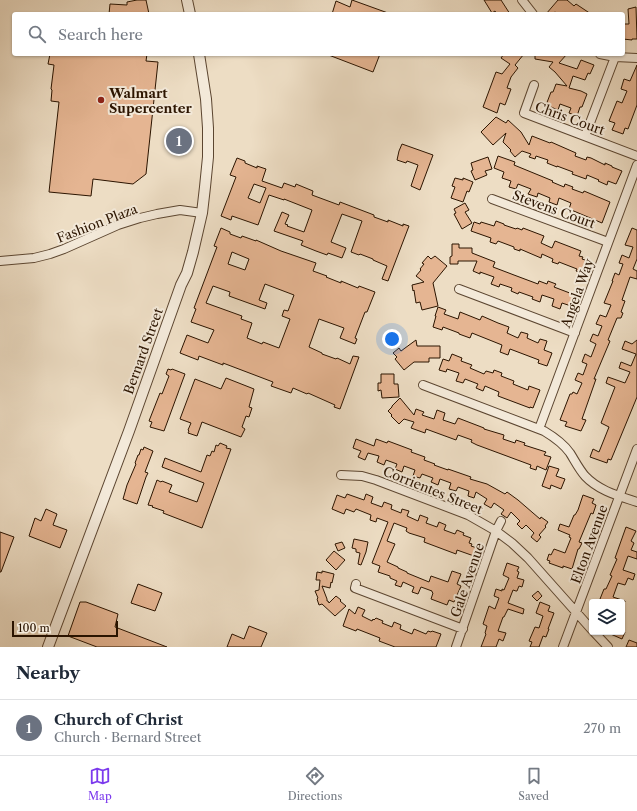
<!DOCTYPE html>
<meta charset="utf-8">
<style>
:root{--surface:#fff;--page:#f2f2f3;--text:#1f2937;--muted:#747a83;--line:#e0e1e3;--accent:#7c3aed}
body{margin:0;font-family:"Libre Caslon Text",serif;background:var(--page);color:var(--text)}
.controls{position:absolute;right:12px;bottom:12px;display:grid;overflow:hidden;border-radius:4px;box-shadow:0 1px 3px #0004}
.controls button{width:36px;height:36px;display:grid;place-items:center;padding:0;border:0;border-bottom:1px solid var(--line);background:var(--surface);color:var(--text);font:20px sans-serif}
.scale{position:absolute;left:12px;bottom:10px;width:106px;box-sizing:border-box;padding-left:4px;border:2px solid #2b1400;border-top:0;font-size:11px;line-height:14px;white-space:nowrap;color:#2b1400;-webkit-text-stroke:3px #f3e9d9;paint-order:stroke}
.you{position:absolute;left:392px;top:339px;width:14px;height:14px;margin:-10px;border:3px solid #fff;border-radius:50%;background:#1a73e8;box-shadow:0 0 0 6px #1a73e833}
.badge{display:grid;place-items:center;width:26px;height:26px;border-radius:50%;background:var(--accent);color:#fff;font-size:13px;font-weight:700}
.pin{position:absolute;translate:-50% -50%;border:2px solid #fff;box-shadow:0 1px 4px #0006}
.list{margin:0;padding:0;list-style:none}
h2{display:flex;justify-content:space-between;align-items:center;height:52px;margin:0;padding:0 16px;font-size:17px}
h2 small{font-size:13px;font-weight:400;color:var(--muted)}
.list li{display:grid;grid-template-columns:26px 1fr auto;gap:12px;align-items:center;box-sizing:border-box;height:56px;padding:0 16px;border-top:1px solid var(--line)}
.list b{display:block;font-size:15px;white-space:nowrap}
.list p{margin:0;font-size:13px;white-space:nowrap;color:var(--muted)}
.list em{font-size:13px;font-style:normal;color:var(--muted)}
.icon{flex:none;width:22px;height:22px;fill:none;stroke:currentColor;stroke-width:2;stroke-linecap:round;stroke-linejoin:round}
.map{position:relative;flex:none;width:637px;height:647px;overflow:hidden}
.search{position:absolute;background:var(--surface);box-shadow:0 1px 3px #0004;left:12px;right:12px;top:12px;height:44px;display:flex;align-items:center;gap:10px;box-sizing:border-box;padding:0 14px;border-radius:4px;color:var(--muted);font-size:15px}
.sheet{height:108px;background:var(--surface)}
nav{display:flex;justify-content:space-around;align-items:center;box-sizing:border-box;height:56px;border-top:1px solid var(--line);background:var(--surface);font-size:11px;color:var(--muted)}
nav a{display:grid;justify-items:center;gap:2px}
nav .on{color:var(--accent)}
.map>svg:first-child{display:block}
.building{fill:#e5b592;stroke:#2b1400;fill-rule:evenodd}
.lines{fill:none;stroke-linecap:round;stroke-linejoin:round}
.minor-casing{stroke:#5c4631;stroke-width:10}
.tertiary-casing{stroke:#5c4631;stroke-width:12}
.minor{stroke:#f3e9d9;stroke-width:8}
.tertiary{stroke:#f3e9d9;stroke-width:10}
.poi-dot{fill:#8f2418;stroke:#f3e9d9;stroke-width:1.5}
.labels{text-anchor:middle;stroke-width:4;stroke-linejoin:round;paint-order:stroke}
.poi-label{font-size:13px;font-weight:bold;fill:#2b1400;stroke:#f3e9d9;text-anchor:start}
.street-label{font-size:13px;fill:#2b1400;stroke:#f3e9d9}
</style>
<div class="map">
<svg width="637" height="647" viewBox="0 0 637 647">
<rect width="100%" height="100%" fill="#edddc4"/>
<filter id="stains"><feTurbulence type="fractalNoise" baseFrequency=".005" numOctaves="4"/><feColorMatrix values="0 0 0 0 .2 0 0 0 0 .09 0 0 0 0 .02 0 0 0 .5 -.17"/></filter>
<radialGradient id="worn" r=".72"><stop offset=".6" stop-color="#630" stop-opacity="0"/><stop offset="1" stop-color="#630" stop-opacity=".3"/></radialGradient>
<path class="building" d="M137,0H146L149,14H109L110,4L127,5V2Z
M352,0L388,13V14H332L336,1L350,7Z
M484,0H501L510,14H497L495,11L492,13Z
M558,0H567L574,6L576,4L591,14H558L555,12L552,14H546Z
M636,7L637,39H632V40L623,39V24H629L628,9Z
M50,54H147L146,61L158,62L146,174L133,184L93,179L91,196L49,192L59,102L51,101L52,90L51,89L54,65L48,64Z
M326,54H380L373,72Z
M504,54H524L515,65L518,68L511,77L507,88L511,89L505,105L500,103L497,113L483,107L496,72L502,74L510,64L501,58Z
M535,54H567L559,63L577,69L581,60L594,65L590,74L588,73L585,80L573,76L569,88L581,91L587,94L582,107H580L577,116L569,113L571,108L560,104L558,110L546,105L551,92H553L556,84L567,86L555,72L549,67L553,62L535,59Z
M637,65V105L628,129L625,128L623,134L612,130L615,123L609,121L617,101L622,103L627,91L621,89L624,79L630,81Z
M496,117L506,123L508,120L521,132L529,145L532,136L550,143L551,142L576,153L575,156L586,160L587,157L591,158L605,165V163L612,166V167L622,171L616,184L608,181L607,185L598,181L599,180L587,175L586,179L572,174L573,172L557,166V167L547,163L548,160L536,156L535,159L529,157L531,154L522,151L515,157L510,151L511,150L503,142L506,133L493,145L481,132Z
M402,144L433,155L420,190L411,186L418,165L407,161L406,163L397,160L399,151Z
M498,156L515,162L514,165L553,181L552,182L564,187L565,184L573,187L572,189L583,193L584,191L610,202L602,223L569,209L571,203L559,198L557,205L549,202L550,198L538,193L537,197L528,194L531,189L518,184L516,189L509,187L511,181L502,178L504,172L494,168Z
M488,157L492,169L485,171L487,175L475,180L471,171L473,170L471,163Z
M237,158L245,161V163L257,168V166L266,169L262,181L282,188L284,183L295,187L296,184L313,191L312,195L339,205L340,202L374,215V217L388,222V220L403,226V224L409,226L388,281L382,279L387,266L373,260V259L360,254L359,255L351,252L362,221L342,214L331,242L346,248L342,258L328,253L327,255L316,251L301,245L303,241L274,231L282,212L289,215L285,224L288,225L287,226L304,232L312,210L284,199V200L269,195L258,225L232,216L231,220L221,216L236,177L230,175ZM254,184L266,188L260,203L248,198Z
M455,178L463,180V178L473,182L469,192L467,191L463,202L451,198L455,187L452,186Z
M465,203L469,210L465,212L472,223L462,229L454,214L456,213L454,209Z
M496,221L504,224V225L516,229L517,228L522,230L523,228L544,236L541,243L552,248L555,241L581,251L579,256L583,257L582,259L588,261L584,272L583,271L582,273L576,271L577,269L559,262L558,264L552,262L553,259L542,254L541,258L520,249V251L514,249V247L498,241L496,244L490,242L491,238L471,231L474,222L480,224L481,222L494,226Z
M221,228L230,232V234L241,238L242,236L256,241V240L281,251L316,263L313,271L327,276L326,277L341,283V281L358,288L359,286L375,292L367,312H365L355,338L357,339L355,344L340,338L344,328L319,319L309,347L322,353V354L336,359L337,358L350,364L353,356L359,357L340,409L334,407L335,405L308,393L307,394L293,388L291,393L271,386L273,382L223,363V365L199,356L198,360L180,353L187,335L208,343L214,330L191,322L196,309L194,308L217,247L214,246ZM232,252L249,259L245,270L228,264ZM265,284L294,295L288,311L284,310L282,316L290,319L279,348L263,342L262,344L247,338L252,323L241,319L242,316L206,303L213,286L230,292L229,296L265,309L267,303L259,300Z
M632,228L637,230V259L633,269L637,271V279L630,277L622,300L625,301L621,312L623,313L621,318H617L608,340L610,341L594,379H596L582,419L586,420L581,431L565,426L567,422L560,420L570,394H572L573,392L577,394L582,383L575,380L578,373L583,375L587,364L582,362L585,354L591,357L596,344L590,341L593,334L598,336L602,326L596,324L600,315L606,317L611,305L604,303L613,281H612L615,273L619,275L623,264L619,263L622,255L629,258L633,247L625,245Z
M452,244H459V248H472V253L495,262L493,267L514,275L538,284L539,281L547,284L548,281L556,284L554,287L575,295L571,306L562,303L560,309L552,306L554,299L542,295L540,302L532,299L533,297L519,292L518,294L511,291L512,288L500,284L499,287L491,284L494,277L480,272V274L473,271L477,261H458V264H450V257L452,256Z
M428,256L431,259L435,256L447,266L433,283L438,306L422,310L420,302L416,303L414,290L413,291L412,285L424,282L416,276L421,270L420,269L424,264L422,263Z
M438,307L446,310L444,314L458,319L460,312L480,320L482,316L498,323L509,327L507,333L518,338L521,332L528,334L527,338L538,343L540,339L547,341L544,350L552,353L547,366L538,363L539,360L510,349L508,355L500,352L502,345L472,333L470,338L459,334V333L443,327L442,330L433,327L436,316H435Z
M416,340L417,346H440V358H429V362H414L404,370L395,359L397,357L393,353L399,348L401,351Z
M637,340V397L611,460L608,459L607,463L590,457L593,449L599,452L609,427L601,423L615,387L606,383L608,377L625,383L630,372L619,368L621,362L631,366L636,354L622,349L625,341L632,344Z
M452,354L462,358L461,361L472,365L470,368L484,374L486,371L493,373L494,370L502,373L501,376L514,381L513,384L528,390L529,386L540,390L533,408L530,407V408L498,396L499,392L485,386L483,391L476,388L478,384L465,379L463,383L456,381L459,373L447,369L446,372L439,370L443,359L449,361Z
M168,369L171,370L172,369L185,374L164,431L150,427L152,422L149,421L160,393L162,394L169,376L166,374Z
M381,374H394V384H398L399,397L382,398L381,390L378,391V383H381Z
M226,378L254,389L249,407L252,408L249,417L246,416L242,427L245,429L241,437L202,422L197,436L188,433L189,431L188,430L191,423L180,419L195,379L221,389Z
M400,398L414,415L416,409L424,412L422,415L434,419L437,410L445,413L443,420L455,424L458,418L484,428V429L504,435L503,439L515,443L516,440L525,443L524,445L546,452L544,455L551,457L546,470L537,466L536,470L530,468L531,465L477,445L471,442L472,440L458,435L456,440L426,429L425,433L411,428L414,422L404,419L399,424L391,416L392,415L388,411L392,407V406Z
M356,439L374,446L376,439L387,443L388,441L412,450L411,452L425,457L424,460L435,464L434,465L448,470V469L471,477L470,479L487,484L505,494L507,492L518,500L540,519L541,517L548,522L545,526L546,527L539,535L541,537L537,542L531,537L534,533L526,525L522,529L517,524L520,521L511,512L507,518L501,514L504,510L494,503L491,508L484,504L487,499L476,492L474,498L468,496L469,491L458,487L456,491L449,489L451,483L440,479L438,485L431,482L433,478L422,474L420,478L413,476L415,470L404,466L402,472L395,469L397,464L386,460L384,465L377,462L379,456L368,453L365,460L358,457L361,451L353,448Z
M220,443L227,446L226,448L231,449L202,528L163,513L164,511L152,507L153,506L148,505L157,480L161,482L162,481L172,485L169,492L197,502L204,483L162,467L165,458L201,472L207,455L210,456L212,451L214,452L216,445L218,446Z
M144,447L153,451L145,472L148,473L146,477L137,504L123,499L127,485L136,464L135,463L138,455H139L141,449L143,450Z
M549,466L559,469L556,476L565,479L561,489L551,485L550,489L542,486Z
M347,494L364,500L366,494L373,497L371,503L382,507L384,502L392,505L391,509L401,513L402,509L409,511L407,516L418,521L420,515L428,518L426,523L437,527L439,522L446,525L444,530L455,534L457,530L464,533L463,535L471,538L469,543L472,544L471,546L477,548L474,556L457,550L456,554L424,542L425,538L409,533L406,531L407,528L394,523L387,541L395,544L387,562L398,567V568L407,572V573L429,582L431,576L448,582L452,571L461,574L457,584L461,586L454,602L449,600L447,605L431,599L433,593L432,592V591L421,587L418,594L412,592L414,587L403,582L401,587L395,585L397,581L390,578V576L378,572L380,566L372,563L388,522L377,518L376,522L370,520L371,515L356,509L354,512L346,509L344,514L332,509L337,495L345,498Z
M583,495L594,499L592,503L596,505L593,514L591,513L579,542L582,543L579,549H578L572,569L563,566V568L549,563L550,561L547,560L549,554L551,555L554,549L565,553L571,538L569,537L570,535L558,530L560,524L569,527L574,515H575L578,510Z
M46,509L57,514L53,525L67,530L60,548L29,536L35,518L41,521Z
M626,527L636,531L631,541L634,543L631,550L637,552V559L628,556L623,570L635,574L633,580L628,578L625,585L618,583L613,597L625,601V602H608L600,599L604,589H606L612,576L610,575L617,559L615,558Z
M0,532L14,537L1,572H0Z
M354,539L368,542L366,552L361,565L358,564L360,553L356,552V549L352,548Z
M342,542L345,548L338,551L335,544Z
M334,551L345,560L336,570L326,560Z
M507,563L519,567L517,571L519,572L517,578L524,580L522,587L519,586L517,591H516L513,590L508,603L524,609L523,614L508,609L504,617H503L498,631L506,633L503,641L499,639L496,647H481L486,634L485,633L487,626L483,624L489,606L495,609L499,598L494,596L496,589L502,591V589L504,590L509,578L503,575Z
M322,571L334,574L332,583L331,582L330,588L322,586L327,599V601H328L329,603L336,596L341,600L340,601L346,606L335,616L322,604L319,605L317,599L318,598L315,591L319,590L320,580H316L317,572L322,573Z
M138,584L162,593L155,611L131,603Z
M538,591L542,596L537,601L532,596Z
M80,602H86L118,614L115,627L167,647H97L68,636Z
M540,602L550,606L548,611L554,613L548,629H549L546,637L543,636L539,647H530L532,642L529,641L535,627L539,628L543,616L536,613Z
M358,607L365,610L362,616L372,621L373,619L374,620L376,618L383,621L382,623L392,627L394,622L401,625L400,629L412,634L414,629L426,634L428,631L431,632L432,631L441,634L436,647H395L379,641L380,638L357,629L356,631L343,626L349,609L355,614Z
M249,626L267,633L261,647H227L232,634L244,639Z
M606,632H625L622,639Z
M629,640L637,643V647H626Z"/>
<g class="lines">
<defs>
<path id="minor" d="M522,0L533,14
M600,54L615,57L637,58
M534,85L524,113L637,156
M585,136L615,57
M492,199L608,242
M0,261L34,258L50,254L64,249L118,225L140,218L157,214L180,210L202,213
M459,289L575,333
M423,385L544,431C554,437 563,443 570,453C575,461 579,469 585,476C599,491 619,496 637,502
M539,429L637,165
M341,475L362,476L376,480L468,515L496,531L512,543L528,558L592,630
M356,584L355,588L463,629
M594,632L608,647
M456,647L496,531L501,521
M563,647L637,449"/>
<path id="tertiary" d="M187,0L190,14
M48,647L129,431L181,285L187,273L193,252L202,213L205,187L208,157V128L206,99L199,54"/>
</defs>
<use href="#minor" class="minor-casing"/>
<use href="#tertiary" class="tertiary-casing"/>
<use href="#minor" class="minor"/>
<use href="#tertiary" class="tertiary"/>
</g>
<circle class="poi-dot" cx="101" cy="100" r="4"/>
<g class="labels">
<g class="poi-label">
<text x="109" y="98">Walmart<tspan x="109" dy="15">Supercenter</tspan></text>
</g>
<g class="street-label">
<text transform="translate(570 118) rotate(20)" y="5">Chris Court</text>
<text transform="translate(554 209) rotate(20)" y="5">Stevens Court</text>
<text transform="translate(97 223) rotate(-21)" y="5">Fashion Plaza</text>
<text transform="translate(577 293) rotate(-70)" y="5">Angela Way</text>
<text transform="translate(143 351) rotate(-70)" y="5">Bernard Street</text>
<text transform="translate(433 490) rotate(22)" y="5">Corrientes Street</text>
<text transform="translate(589 544) rotate(-70)" y="5">Elton Avenue</text>
<text transform="translate(467 580) rotate(-71)" y="5">Gale Avenue</text>
</g>
</g>
<rect width="100%" height="100%" filter="url(#stains)"/>
<rect width="100%" height="100%" fill="url(#worn)"/>
</svg>
<div class="controls">
<button><svg class="icon" aria-label="layers" viewBox="0 0 24 24"><path d="M12 4l9 5-9 5-9-5zM3 14l9 5 9-5"/></svg></button>
</div>
<div class="scale">100 m</div>
<div class="you"></div>
<div class="pin badge" style="left:179px;top:141px;background:#6b7280">1</div>
<div class="search"><svg class="icon" aria-label="search" viewBox="0 0 24 24"><circle cx="10" cy="10" r="6"/><path d="M15 15l6 6"/></svg>Search here</div>
</div>
<section class="sheet">
<h2>Nearby<small></small></h2>
<ul class="list">
<li><span class="badge" style="background:#6b7280">1</span><div><b>Church of Christ</b><p>Church · Bernard Street</p></div><em>270 m</em></li>
</ul>
</section>
<nav>
<a class="on"><svg class="icon" aria-label="map" viewBox="0 0 24 24"><path d="M3 6l6-2 6 2 6-2v14l-6 2-6-2-6 2zM9 4v14M15 6v14"/></svg>Map</a>
<a><svg class="icon" aria-label="directions" viewBox="0 0 24 24"><path d="M12 3l9 9-9 9-9-9zM9 14v-3h6M13 9l2 2-2 2"/></svg>Directions</a>
<a><svg class="icon" aria-label="saved" viewBox="0 0 24 24"><path d="M7 4h10v16l-5-4-5 4z"/></svg>Saved</a>
</nav>
